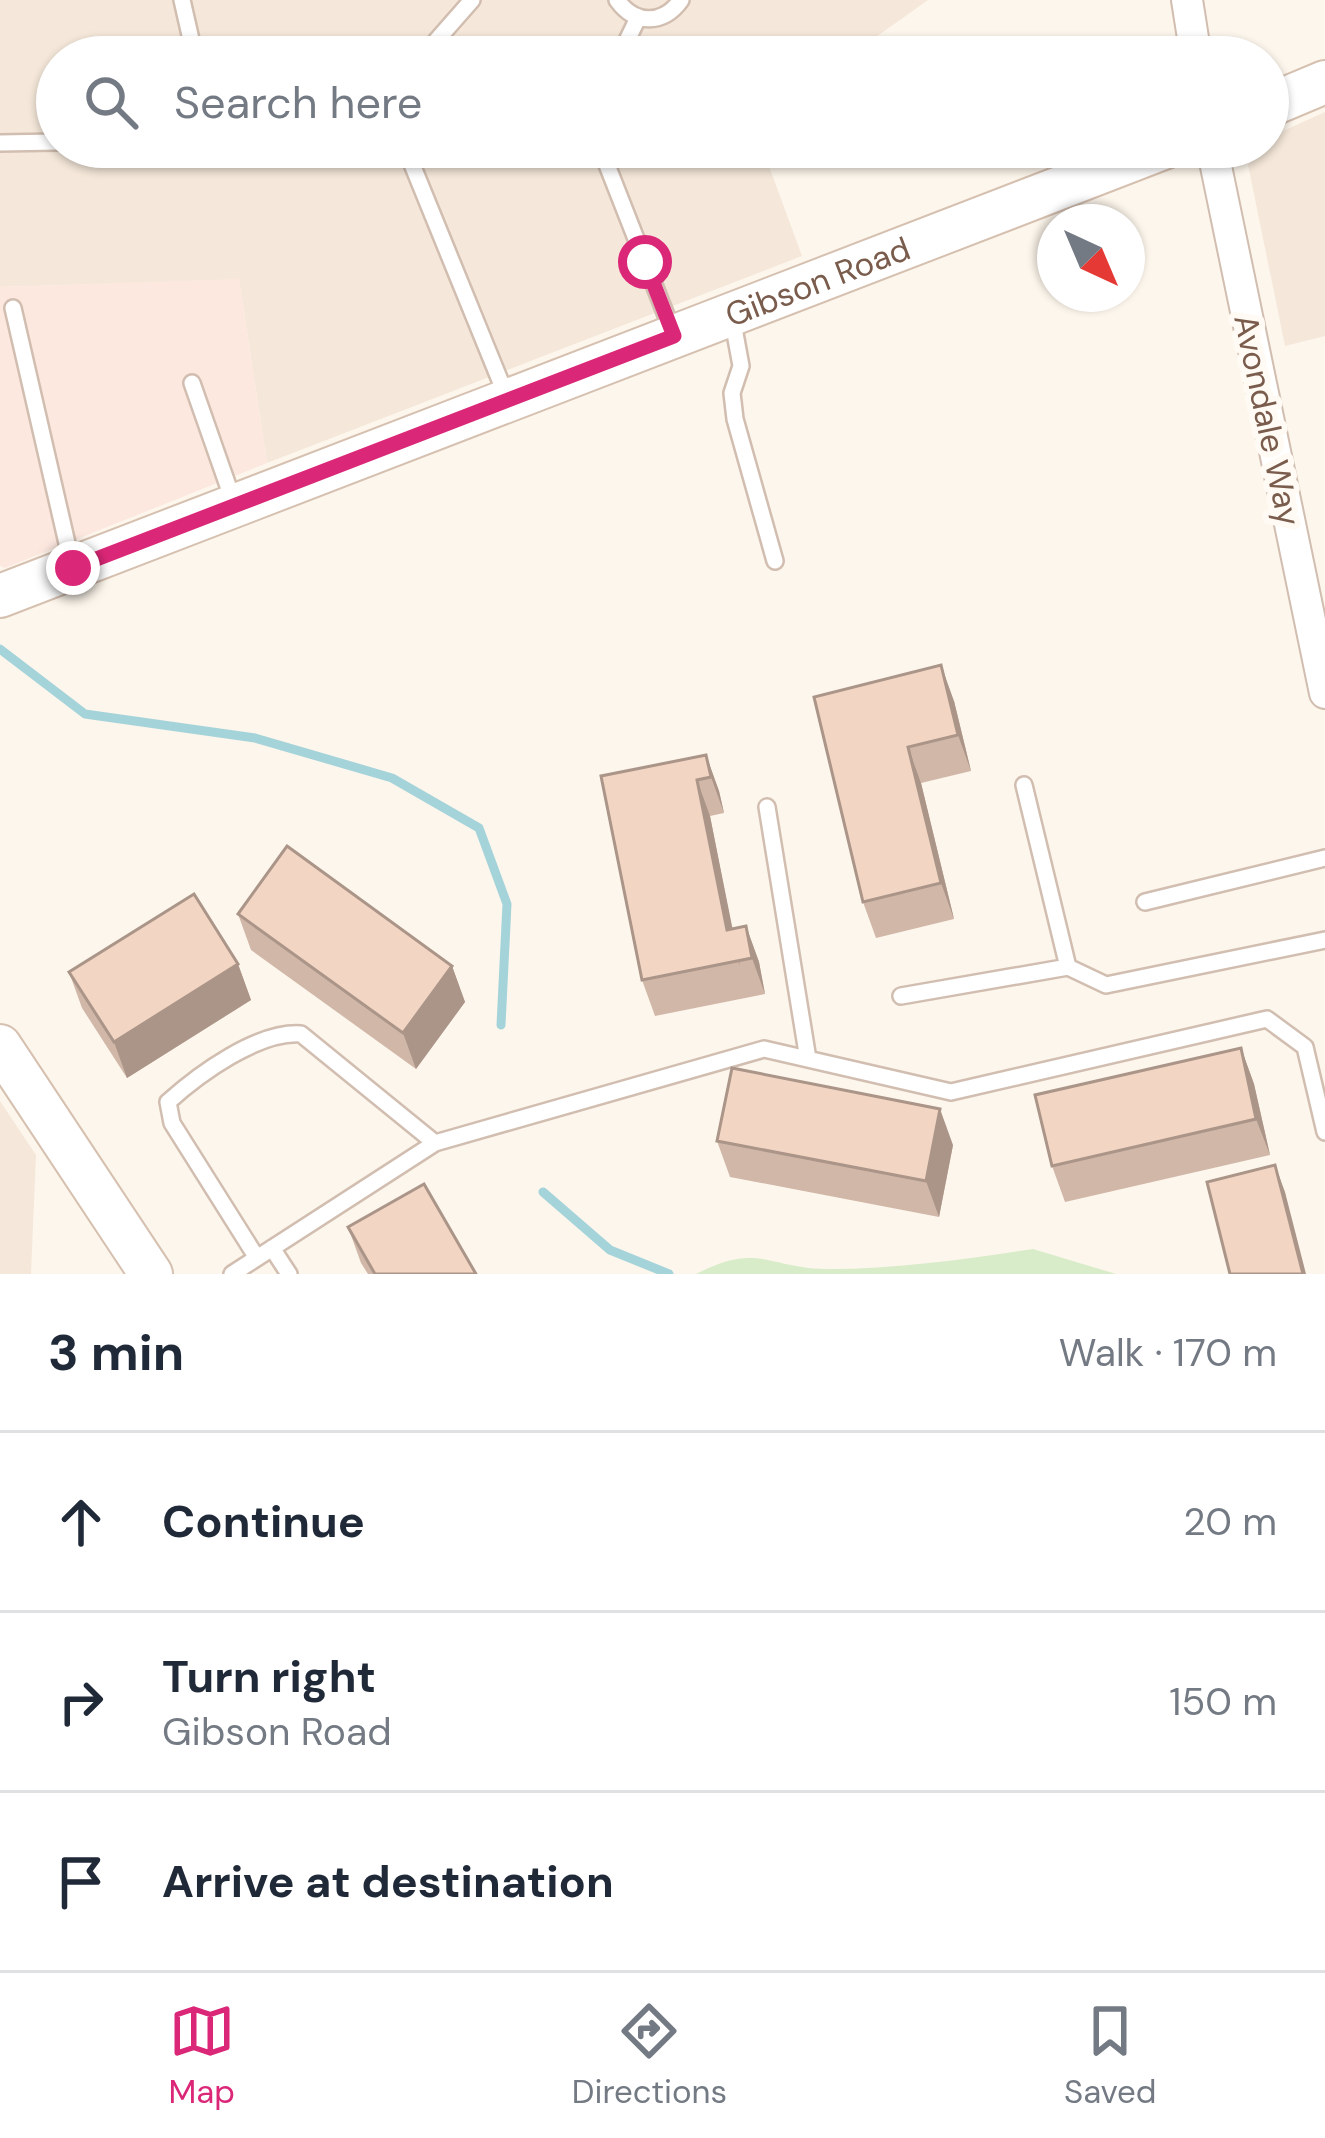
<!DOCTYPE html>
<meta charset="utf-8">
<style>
:root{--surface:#fff;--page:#f6f6f7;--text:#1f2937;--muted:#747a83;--line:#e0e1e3;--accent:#db2777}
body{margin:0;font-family:"DM Sans",sans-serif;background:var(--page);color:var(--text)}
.compass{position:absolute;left:1037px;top:204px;width:108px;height:108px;border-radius:50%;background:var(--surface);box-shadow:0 3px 9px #0004;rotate:136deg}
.stop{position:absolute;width:36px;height:36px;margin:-27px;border:9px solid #db2777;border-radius:50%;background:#fff}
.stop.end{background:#db2777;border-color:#fff;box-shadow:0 3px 12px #0008}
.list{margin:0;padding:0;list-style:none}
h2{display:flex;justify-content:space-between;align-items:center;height:156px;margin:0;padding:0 48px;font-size:51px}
h2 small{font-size:39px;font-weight:400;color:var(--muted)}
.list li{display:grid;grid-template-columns:78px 1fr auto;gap:36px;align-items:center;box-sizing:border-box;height:180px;padding:0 48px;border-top:3px solid var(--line)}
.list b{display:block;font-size:45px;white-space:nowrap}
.list p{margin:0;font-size:39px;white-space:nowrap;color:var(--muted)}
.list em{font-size:39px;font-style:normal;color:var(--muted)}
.icon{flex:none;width:66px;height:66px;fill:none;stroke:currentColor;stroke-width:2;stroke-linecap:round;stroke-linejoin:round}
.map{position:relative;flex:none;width:1325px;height:1274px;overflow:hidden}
.search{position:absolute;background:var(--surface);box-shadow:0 3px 9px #0004;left:36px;right:36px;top:36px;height:132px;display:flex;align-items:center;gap:30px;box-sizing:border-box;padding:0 42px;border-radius:66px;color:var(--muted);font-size:45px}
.sheet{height:696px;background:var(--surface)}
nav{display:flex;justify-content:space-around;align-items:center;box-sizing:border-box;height:168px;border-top:3px solid var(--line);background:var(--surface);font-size:33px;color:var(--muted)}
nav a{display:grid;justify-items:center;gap:6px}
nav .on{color:var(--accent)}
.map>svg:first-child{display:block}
.residential{fill:#f5e8da}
.commercial{fill:#fde8e0}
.green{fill:#d8ecc9}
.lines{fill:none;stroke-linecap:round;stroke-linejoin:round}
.stream{stroke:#a5d3da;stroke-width:9}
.lane-casing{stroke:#d1beb0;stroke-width:20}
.street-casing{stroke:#d1beb0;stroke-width:34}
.secondary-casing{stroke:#d6c0b0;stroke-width:46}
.lane{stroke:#fff;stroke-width:15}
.street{stroke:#fff;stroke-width:30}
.secondary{stroke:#fff;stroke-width:42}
.wall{fill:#d1b7a8}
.shaded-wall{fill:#aa9588}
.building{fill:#f3d5c3;stroke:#aa9588;stroke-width:3}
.route{stroke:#db2777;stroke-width:15}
.labels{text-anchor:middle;stroke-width:12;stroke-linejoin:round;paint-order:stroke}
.street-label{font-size:33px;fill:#7a5c4d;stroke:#fffaf3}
</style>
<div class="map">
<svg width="1325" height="1274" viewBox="0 0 1325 1274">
<rect width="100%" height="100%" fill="#fdf6ec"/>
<path class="residential" d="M0,0H928L848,57H57V147H762L802,256L267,463L239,280L0,287Z
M1325,112V336L1285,346L1248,165L1283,131Z
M0,1101L36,1155L31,1274H0Z"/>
<path class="commercial" d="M239,279L267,463L5,568L0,566V287Z"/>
<path class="green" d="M1033,1249L1116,1274H696C759,1241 768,1269 830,1269C898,1269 965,1259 1033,1249Z"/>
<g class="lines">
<path class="stream" d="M0,649L85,714L255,738L392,778L479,828L507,904L501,1025
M543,1192L610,1250L669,1274"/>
<defs>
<path id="lane" d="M182,0L195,57
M617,0C635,25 663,25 681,0
M422,57L472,0
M619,57L638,18
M0,143L57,142
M405,147L508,400
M600,147L673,333
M13,308L72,565
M732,317L741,366L732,393L735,419L775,561
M192,383L234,503
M1024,785L1068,967L1106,985L1325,940
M767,807L808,1059
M1145,902L1325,858
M901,996L1068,967
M272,1248L289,1274
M257,1258L172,1123L168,1102C199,1074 258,1031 301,1034L435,1143
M232,1274L435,1143L764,1049L951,1092L1267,1019L1305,1047L1325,1132"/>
<path id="street" d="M1187,0L1196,57
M1212,147L1325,693"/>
<g id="secondary">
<path d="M1268,106L1325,82"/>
<path id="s1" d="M0,596L1166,147"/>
<path d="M0,1046L151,1274"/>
</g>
</defs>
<use href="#lane" class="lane-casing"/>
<use href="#street" class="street-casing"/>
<use href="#secondary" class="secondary-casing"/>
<use href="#lane" class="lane"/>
<use href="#street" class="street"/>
<use href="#secondary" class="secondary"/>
</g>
<path class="wall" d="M814,697L954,701L971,771L921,783L954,919L876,938L863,902Z
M706,755L719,791L724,813L710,816L732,929L746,926L759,962L765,994L655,1016L642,980L601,776Z
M238,914L452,966L465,1002L416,1069L251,950Z
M238,964L251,1000L127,1078L82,1008L69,972Z
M1241,1048L1254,1084L1270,1155L1065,1202L1052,1166Z
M717,1141L953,1145L939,1217L730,1177Z
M348,1227L476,1274H368L361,1263Z"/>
<path class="shaded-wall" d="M941,665L954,701L971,771L958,735Z
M908,747L921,783L954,919L941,883Z
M706,755L719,791L724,813L711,777Z
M697,780L710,816L740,966L727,930Z
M746,926L759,962L765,994L752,958Z
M238,964L251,1000L127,1078L114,1042Z
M452,966L465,1002L416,1069L403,1033Z
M1241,1048L1254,1084L1270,1155L1256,1119Z
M940,1109L953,1145L939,1217L926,1181Z
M1275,1165L1285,1192L1306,1274H1303Z"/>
<path class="building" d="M941,665L958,735L908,747L941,883L863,902L814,697Z
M706,755L711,777L697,780L727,930L746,926L752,958L642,980L601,776Z
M287,846L452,966L403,1033L238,914Z
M194,894L238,964L114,1042L69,972Z
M1241,1048L1256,1119L1052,1166L1035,1095Z
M732,1068L940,1109L926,1181L717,1141Z
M1275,1165L1303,1274H1230L1207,1182Z
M424,1184L476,1274H375L348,1227Z"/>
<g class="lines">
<path class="route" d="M73,568L674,336L645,262"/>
</g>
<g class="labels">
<g class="street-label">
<text dy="12" stroke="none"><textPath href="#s1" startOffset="876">Gibson Road</textPath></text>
<text transform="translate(1268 420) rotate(78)" y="12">Avondale Way</text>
</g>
</g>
</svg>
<svg class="compass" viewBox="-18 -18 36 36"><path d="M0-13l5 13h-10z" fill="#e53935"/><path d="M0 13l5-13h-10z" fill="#747a83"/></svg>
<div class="stop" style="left:645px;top:262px"></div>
<div class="stop end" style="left:73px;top:568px"></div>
<div class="search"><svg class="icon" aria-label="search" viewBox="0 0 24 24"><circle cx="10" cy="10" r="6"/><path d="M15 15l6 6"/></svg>Search here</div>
</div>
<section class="sheet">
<h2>3 min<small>Walk · 170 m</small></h2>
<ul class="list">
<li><svg class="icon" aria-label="ahead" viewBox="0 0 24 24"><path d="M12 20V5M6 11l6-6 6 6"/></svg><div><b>Continue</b></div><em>20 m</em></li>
<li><svg class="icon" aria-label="right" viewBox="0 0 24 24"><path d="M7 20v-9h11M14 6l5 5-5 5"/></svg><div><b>Turn right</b><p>Gibson Road</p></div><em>150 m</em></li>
<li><svg class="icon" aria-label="arrive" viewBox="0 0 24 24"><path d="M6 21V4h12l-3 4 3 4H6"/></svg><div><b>Arrive at destination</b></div></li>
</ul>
</section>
<nav>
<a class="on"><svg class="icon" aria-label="map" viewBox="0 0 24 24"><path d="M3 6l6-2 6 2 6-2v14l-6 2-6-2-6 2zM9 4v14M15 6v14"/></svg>Map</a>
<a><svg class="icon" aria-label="directions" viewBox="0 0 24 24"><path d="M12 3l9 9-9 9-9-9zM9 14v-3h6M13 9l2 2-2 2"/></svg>Directions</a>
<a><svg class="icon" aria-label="saved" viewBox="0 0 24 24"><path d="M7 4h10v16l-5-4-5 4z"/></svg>Saved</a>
</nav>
